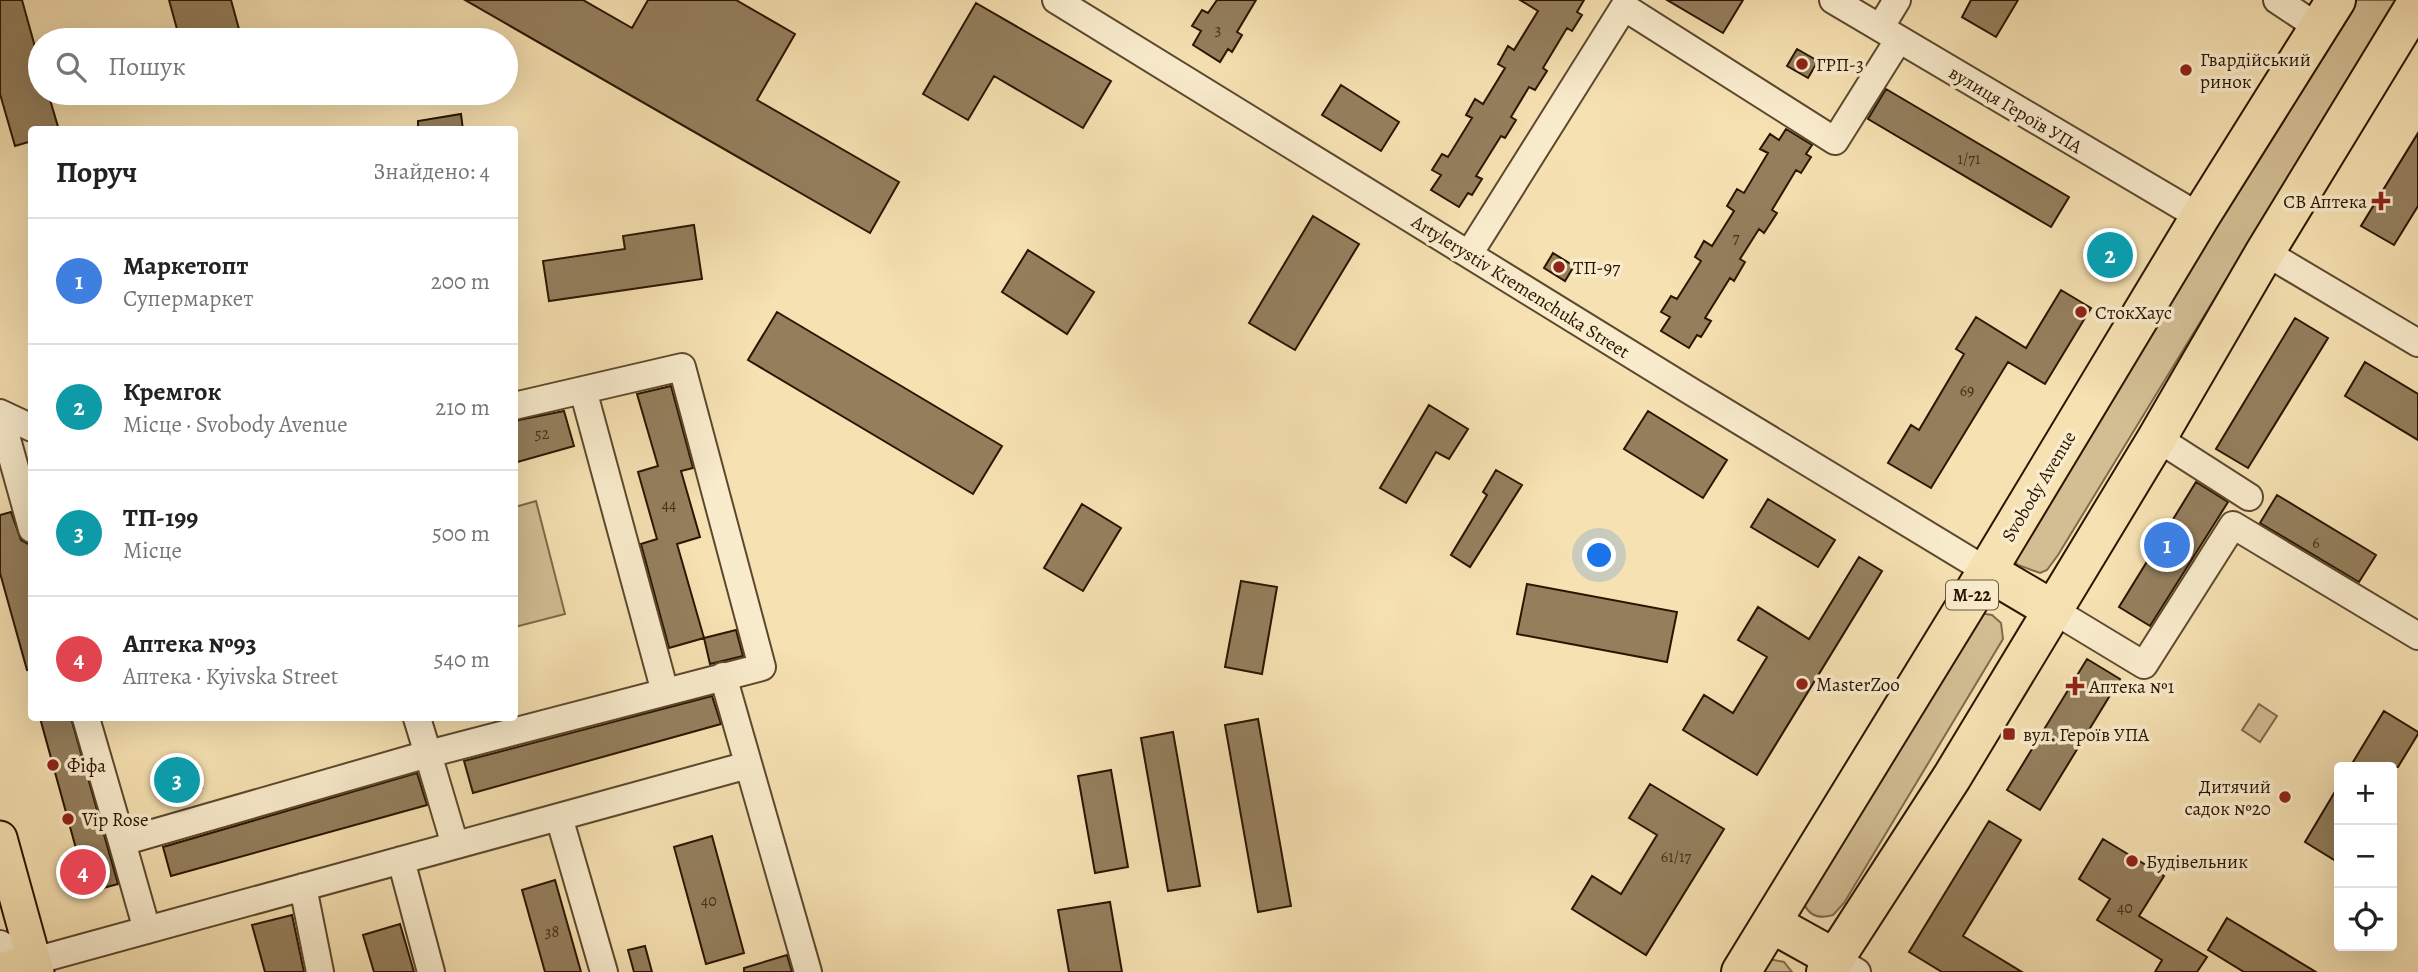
<!DOCTYPE html>
<html lang="uk">
<meta charset="utf-8">
<style>
:root{--surface:#fff;--page:#f6f6f6;--text:#222;--muted:#767676;--line:#e0e0e0;--accent:#0f766e}
body{margin:0;font-family:Alegreya,serif;background:var(--page);color:var(--text)}
.controls{position:absolute;right:21px;bottom:21px;display:grid;overflow:hidden;border-radius:7px;box-shadow:0 7px 28px #0002}
.controls button{width:63px;height:63px;display:grid;place-items:center;padding:0;border:0;border-bottom:2px solid var(--line);background:var(--surface);color:var(--text);font:35px sans-serif}
.you{position:absolute;left:1600px;top:556px;width:24px;height:24px;margin:-18px;border:5px solid #fff;border-radius:50%;background:#1a73e8;box-shadow:0 0 0 10px #1a73e833}
.badge{display:grid;place-items:center;width:46px;height:46px;border-radius:50%;background:var(--accent);color:#fff;font-size:23px;font-weight:700}
.pin{position:absolute;translate:-50% -50%;border:4px solid #fff;box-shadow:0 2px 7px #0006}
.list{margin:0;padding:0;list-style:none}
h2{display:flex;justify-content:space-between;align-items:center;height:91px;margin:0;padding:0 28px;font-size:30px}
h2 small{font-size:23px;font-weight:400;color:var(--muted)}
.list li{display:grid;grid-template-columns:46px 1fr auto;gap:21px;align-items:center;box-sizing:border-box;height:126px;padding:0 28px;border-top:2px solid var(--line)}
.list b{display:block;font-size:26px;white-space:nowrap}
.list p{margin:0;font-size:23px;white-space:nowrap;color:var(--muted)}
.list em{font-size:23px;font-style:normal;color:var(--muted)}
.icon{flex:none;width:38px;height:38px;fill:none;stroke:currentColor;stroke-width:2;stroke-linecap:round;stroke-linejoin:round}
.map{position:relative;flex:none;width:2418px;height:972px;overflow:hidden}
.search{position:absolute;background:var(--surface);box-shadow:0 7px 28px #0002;left:28px;top:28px;width:490px;height:77px;display:flex;align-items:center;gap:18px;box-sizing:border-box;padding:0 24px;border-radius:38px;color:var(--muted);font-size:26px}
.panel{position:absolute;background:var(--surface);box-shadow:0 7px 28px #0002;left:28px;top:126px;width:490px;height:595px;border-radius:7px}
.map>svg:first-child{display:block}
.green{fill:#d3be94;stroke:#7e6a4a;stroke-width:2}
.building{fill:#947f5d;stroke:#2a1501;stroke-width:2}
.lines{fill:none;stroke-linecap:round;stroke-linejoin:round}
.minor-casing{stroke:#5d482d;stroke-width:30}
.major-casing{stroke:#2a1501;stroke-width:37}
.highway-casing{stroke:#2a1501;stroke-width:42}
.minor{stroke:#f9eccd;stroke-width:26}
.major{stroke:#f6e1b2;stroke-width:33}
.highway{stroke:#f6e1b2;stroke-width:38}
.poi-dot{fill:#8f2418;stroke:#f9eccd;stroke-width:2.5}
.labels{text-anchor:middle;stroke-width:7;stroke-linejoin:round;paint-order:stroke}
.number-label{font-size:16px;fill:#443018}
.shield{fill:#f9eccd;stroke:#68563e;stroke-width:2}
.shield-label{font-size:18px;font-weight:bold;fill:#2a1501}
.poi-label{font-size:19px;fill:#2a1501;stroke:#f9eccd;text-anchor:start}
.street-label{font-size:19px;fill:#2a1501;stroke:#f9eccd}
</style>
<div class="map">
<svg width="2418" height="972" viewBox="0 0 2418 972">
<rect width="100%" height="100%" fill="#f6e1b2"/>
<filter id="stains"><feTurbulence type="fractalNoise" baseFrequency=".00286" numOctaves="4"/><feColorMatrix values="0 0 0 0 .2 0 0 0 0 .09 0 0 0 0 .02 0 0 0 .5 -.17"/></filter>
<radialGradient id="worn" r=".72"><stop offset=".6" stop-color="#630" stop-opacity="0"/><stop offset="1" stop-color="#630" stop-opacity=".3"/></radialGradient>
<path class="green" d="M2351,0H2397L2058,555L2047,570L2040,573L2018,565L2012,559Z
M536,501L565,614L515,627V507Z
M1979,613L1992,615L2001,623L2003,639L1844,903L1833,915C1820,919 1810,917 1804,904Z
M2259,704L2277,716L2260,742L2242,730Z
M1769,959L1784,962L1792,972H1755Z"/>
<path class="building" d="M0,0H22L40,65V93H48L59,130H32V141L15,146L0,94Z
M169,0H231L242,40H180Z
M465,0H583L632,28L648,0H736L795,34L757,100L899,182L870,233Z
M1217,0H1256L1237,32L1242,35L1232,52L1228,49L1220,62L1193,45L1201,31L1192,26L1202,10L1208,13Z
M1520,0H1584L1577,12L1582,15L1572,31L1567,28L1543,68L1547,71L1535,90L1529,87L1511,117L1516,120L1505,138L1501,136L1476,176L1482,179L1472,195L1468,193L1459,207L1431,190L1441,175L1432,170L1442,154L1448,157L1472,118L1466,115L1475,99L1483,104L1505,68L1498,64L1508,46L1514,50L1538,11Z
M1667,0H1743L1723,33Z
M1971,0H2018L1996,37L1962,17Z
M976,3L1111,81L1083,128L994,76L968,120L923,94Z
M1797,49L1818,61L1808,78L1787,66Z
M1341,85L1399,122L1381,151L1322,115Z
M1886,89L2069,197L2051,227L1868,119Z
M461,114L463,130H418V121Z
M1786,129L1812,145L1806,154L1811,157L1801,173L1796,170L1772,210L1777,213L1764,233L1759,229L1740,259L1745,262L1734,281L1730,278L1705,318L1711,321L1701,337L1697,335L1689,348L1661,331L1670,317L1661,312L1671,296L1677,299L1701,261L1695,257L1704,241L1712,246L1734,211L1727,206L1737,189L1744,193L1768,153L1760,149L1770,134L1779,140Z
M2418,133V206L2394,245L2361,226Z
M1313,216L1359,244L1295,350L1249,323Z
M694,225L702,279L549,301L543,261L625,249L623,236Z
M2112,232L2129,242L2107,278L2090,268Z
M1028,250L1094,292L1067,334L1002,292Z
M1553,253L1574,266L1565,281L1544,268Z
M2061,290L2091,308L2045,384L2008,362L1931,488L1888,463L1911,425L1919,430L1964,354L1956,349L1976,317L2026,348Z
M777,312L1002,446L973,494L748,360Z
M2295,318L2328,338L2248,468L2216,449Z
M2365,362L2418,394V440L2345,396Z
M671,386L693,468L681,471L700,537L677,544L704,638L669,648L641,544L657,539L638,472L658,466L637,394Z
M1429,405L1468,429L1449,459L1436,452L1406,503L1380,488Z
M564,411L574,446L514,463V421Z
M1648,411L1727,460L1703,498L1624,449Z
M1496,470L1522,485L1470,567L1451,555L1487,495L1483,492Z
M2196,482L2228,502L2150,626L2119,607Z
M2277,495L2376,555L2359,582L2260,523Z
M1768,499L1835,540L1818,567L1751,527Z
M1082,504L1121,528L1083,591L1044,568Z
M11,512L21,540L32,546V669L27,670L0,573V515Z
M1859,557L1882,571L1757,775L1683,730L1704,695L1733,713L1767,657L1738,640L1758,607L1809,639Z
M1241,581L1277,587L1262,674L1225,667Z
M1527,584L1677,612L1667,662L1517,634Z
M736,630L743,656L710,664L704,638Z
M2087,659L2120,679L2040,810L2007,790Z
M712,696L721,724L473,793L464,761Z
M2384,711L2418,732V734L2398,767H2350Z
M40,718H71L118,884L88,892Z
M1258,719L1291,906L1258,912L1225,725Z
M1173,732L1200,886L1168,891L1141,738Z
M194,761L202,788L160,799L153,772Z
M1111,770L1128,867L1095,873L1078,776Z
M417,773L427,805L171,876L163,847Z
M1650,784L1724,829L1646,955L1572,909L1592,876L1621,894L1657,835L1629,818Z
M2339,785V863L2305,842Z
M1989,821L2021,840L1963,936L2022,972H1942L1909,952Z
M712,836L744,953L706,964L674,847Z
M2103,839L2164,876L2139,916L2207,957L2197,972H2155L2162,960L2097,920L2110,899L2079,879Z
M555,880L581,972H545L522,890Z
M1110,902L1122,972H1069L1058,910Z
M292,915L304,972H265L252,925Z
M2227,918L2316,972H2244L2208,950Z
M400,924L414,972H374L363,935Z
M645,946L652,972H634L628,950Z
M787,955L792,972H744V968Z"/>
<g class="lines">
<defs>
<path id="minor" d="M1056,0L1692,392L1987,571
M1833,0L2200,217
M2277,0L2319,28
M1880,28L1897,0
M2265,252L2418,343
M1469,254L1624,7L1835,141L1899,39
M583,390L665,692
M0,413L32,428
M0,414L32,529
M2157,438L2249,497
M2053,610L2144,665L2233,525L2418,636
M723,676L808,972
M86,718L122,842
M559,817L604,972
M455,845L428,754L762,667L682,367L514,406
M401,860L431,972
M303,887L320,972
M147,930L122,842L428,754L417,718
M0,944L34,961L748,765
M1834,958L1857,972"/>
<path id="major" d="M0,838L37,972
M0,970L34,961"/>
<path id="highway" d="M1987,571L2053,610
M1771,923L1834,958
M1741,972L1987,571L2200,217L2336,0
M1826,972L1952,777L2157,438L2265,252L2418,1"/>
</defs>
<use href="#minor" class="minor-casing"/>
<use href="#major" class="major-casing"/>
<use href="#highway" class="highway-casing"/>
<use href="#minor" class="minor"/>
<use href="#major" class="major"/>
<use href="#highway" class="highway"/>
</g>
<g class="poi-dot">
<circle cx="1802" cy="64" r="7"/>
<circle cx="2186" cy="70" r="7"/>
<path d="M2377.5 190.5h7v7h7v7h-7v7h-7v-7h-7v-7h7z"/>
<circle cx="1559" cy="267" r="7"/>
<circle cx="2081" cy="312" r="7"/>
<circle cx="1802" cy="684" r="7"/>
<path d="M2071.5 675.5h7v7h7v7h-7v7h-7v-7h-7v-7h7z"/>
<rect x="2002" y="727" width="14" height="14" rx="3.5"/>
<circle cx="53" cy="765" r="7"/>
<circle cx="2285" cy="797" r="7"/>
<circle cx="68" cy="819" r="7"/>
<circle cx="2132" cy="861" r="7"/>
</g>
<g class="labels">
<g class="number-label">
<text x="1218" y="35">3</text>
<text x="1969" y="164">1/71</text>
<text x="1736" y="243">7</text>
<text x="1967" y="396">69</text>
<text x="542" y="439">52</text>
<text x="669" y="510">44</text>
<text x="2316" y="548">6</text>
<text x="1676" y="862">61/17</text>
<text x="709" y="906">40</text>
<text x="2125" y="913">40</text>
<text x="552" y="937">38</text>
</g>
<rect class="shield" x="1946" y="580.5" width="52" height="29" rx="5"/>
<g class="shield-label">
<text x="1972" y="601">М-22</text>
</g>
<g class="poi-label">
<text x="2200" y="66">Гвардійський<tspan x="2200" dy="22">ринок</tspan></text>
<text x="1816" y="71">ГРП-3</text>
<text x="2367" y="208" text-anchor="end">СВ Аптека</text>
<text x="1573" y="274">ТП-97</text>
<text x="2095" y="319">СтокХаус</text>
<text x="1816" y="691">MasterZoo</text>
<text x="2089" y="693">Аптека №1</text>
<text x="2023" y="741">вул. Героїв УПА</text>
<text x="67" y="772">Фiфа</text>
<text x="2271" y="793" text-anchor="end">Дитячий<tspan x="2271" dy="22">садок №20</tspan></text>
<text x="82" y="826">Vip Rose</text>
<text x="2146" y="868">Будівельник</text>
</g>
<g class="street-label">
<text transform="translate(2016 109) rotate(31)" y="7">вулиця Героїв УПА</text>
<text transform="translate(1521 286) rotate(32)" y="7">Artylerystiv Kremenchuka Street</text>
<text transform="translate(2038 486) rotate(-59)" y="7">Svobody Avenue</text>
</g>
</g>
<rect width="100%" height="100%" filter="url(#stains)"/>
<rect width="100%" height="100%" fill="url(#worn)"/>
</svg>
<div class="controls">
<button>+</button>
<button>−</button>
<button><svg class="icon" aria-label="locate" viewBox="0 0 24 24"><circle cx="12" cy="12" r="6"/><path d="M12 2v4M12 18v4M2 12h4M18 12h4"/></svg></button>
</div>
<div class="you"></div>
<div class="pin badge" style="left:2167px;top:545px;background:#3f7fe0">1</div>
<div class="pin badge" style="left:2110px;top:255px;background:#0f9aa8">2</div>
<div class="pin badge" style="left:177px;top:780px;background:#0f9aa8">3</div>
<div class="pin badge" style="left:83px;top:872px;background:#e0444e">4</div>
<div class="search"><svg class="icon" aria-label="search" viewBox="0 0 24 24"><circle cx="10" cy="10" r="6"/><path d="M15 15l6 6"/></svg>Пошук</div>
<section class="panel">
<h2>Поруч<small>Знайдено: 4</small></h2>
<ul class="list">
<li><span class="badge" style="background:#3f7fe0">1</span><div><b>Маркетопт</b><p>Супермаркет</p></div><em>200 m</em></li>
<li><span class="badge" style="background:#0f9aa8">2</span><div><b>Кремгок</b><p>Місце · Svobody Avenue</p></div><em>210 m</em></li>
<li><span class="badge" style="background:#0f9aa8">3</span><div><b>ТП-199</b><p>Місце</p></div><em>500 m</em></li>
<li><span class="badge" style="background:#e0444e">4</span><div><b>Аптека №93</b><p>Аптека · Kyivska Street</p></div><em>540 m</em></li>
</ul>
</section>
</div>
